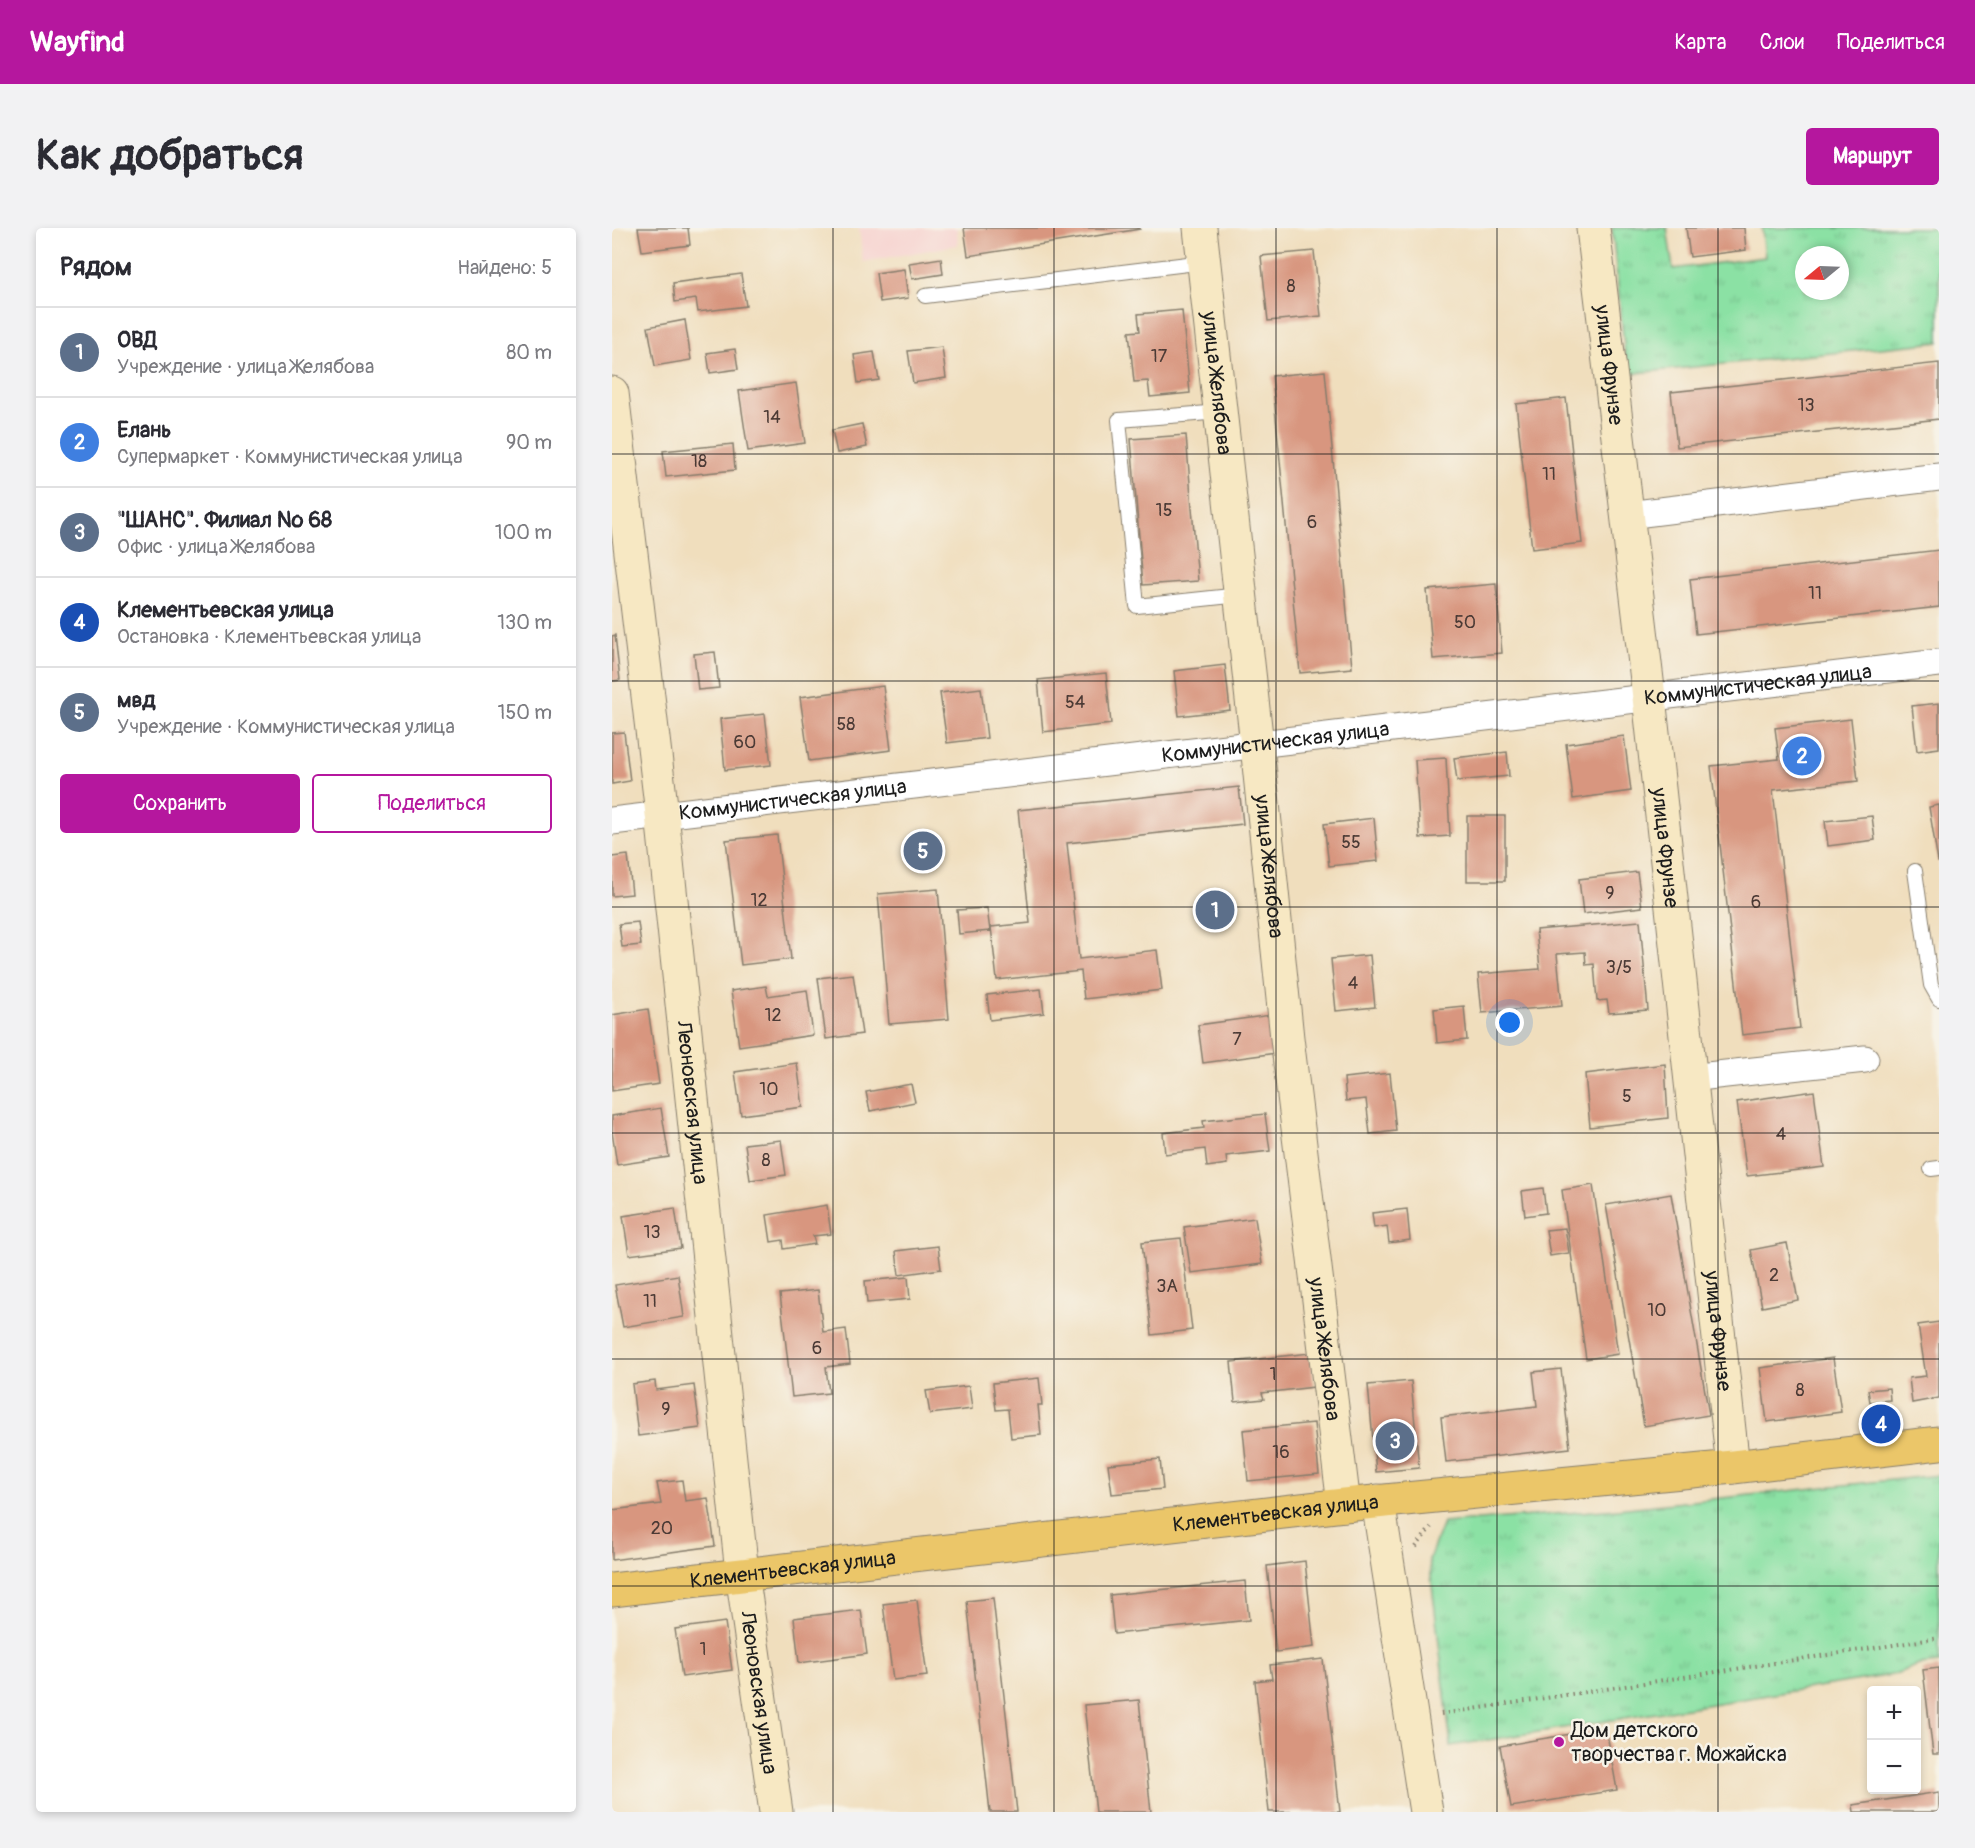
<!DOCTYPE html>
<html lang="ru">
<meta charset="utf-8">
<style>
:root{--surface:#fff;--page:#f2f2f3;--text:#2b2b33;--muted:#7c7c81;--line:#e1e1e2;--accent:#b5179e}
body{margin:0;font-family:Pangolin,sans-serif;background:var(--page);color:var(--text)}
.controls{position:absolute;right:18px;bottom:18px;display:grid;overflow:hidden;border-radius:6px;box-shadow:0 3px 9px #0003}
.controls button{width:54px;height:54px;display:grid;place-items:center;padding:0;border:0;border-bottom:2px solid var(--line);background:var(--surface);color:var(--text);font:30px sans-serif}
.compass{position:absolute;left:1183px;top:18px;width:54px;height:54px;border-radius:50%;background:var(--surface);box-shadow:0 3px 9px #0003;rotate:251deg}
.you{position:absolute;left:898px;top:795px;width:21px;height:21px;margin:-15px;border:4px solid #fff;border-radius:50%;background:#1a73e8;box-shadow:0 0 0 9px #1a73e833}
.badge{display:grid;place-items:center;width:39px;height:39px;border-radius:50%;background:var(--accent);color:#fff;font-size:20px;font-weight:700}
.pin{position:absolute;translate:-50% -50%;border:3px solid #fff;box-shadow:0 2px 6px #0006}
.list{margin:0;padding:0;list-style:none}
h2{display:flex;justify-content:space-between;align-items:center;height:78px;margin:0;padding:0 24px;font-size:26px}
h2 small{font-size:20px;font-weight:400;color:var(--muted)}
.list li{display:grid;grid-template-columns:39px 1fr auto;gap:18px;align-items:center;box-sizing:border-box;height:90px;padding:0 24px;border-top:2px solid var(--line)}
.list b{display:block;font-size:22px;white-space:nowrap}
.list p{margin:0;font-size:20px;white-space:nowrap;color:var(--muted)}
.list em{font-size:20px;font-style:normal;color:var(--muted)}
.actions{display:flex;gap:12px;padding:18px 24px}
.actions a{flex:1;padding:14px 0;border:2px solid var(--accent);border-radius:6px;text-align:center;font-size:21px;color:var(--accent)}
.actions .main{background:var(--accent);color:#fff}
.map{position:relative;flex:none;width:1327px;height:1584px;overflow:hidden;border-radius:6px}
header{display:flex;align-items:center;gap:36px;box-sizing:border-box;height:84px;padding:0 30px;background:var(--accent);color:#fff}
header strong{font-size:28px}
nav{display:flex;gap:33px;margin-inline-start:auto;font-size:21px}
.intro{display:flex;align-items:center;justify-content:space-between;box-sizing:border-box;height:144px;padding:0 36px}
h1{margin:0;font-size:42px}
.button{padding:15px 27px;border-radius:6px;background:var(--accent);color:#fff;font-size:21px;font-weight:700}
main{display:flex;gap:36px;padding:0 36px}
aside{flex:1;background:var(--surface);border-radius:6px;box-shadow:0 3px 9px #0003}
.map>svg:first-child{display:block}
.built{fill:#f7d0ce}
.park{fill:url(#park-tufts);stroke:#547e60;stroke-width:1.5;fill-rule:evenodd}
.building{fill:#d8967f}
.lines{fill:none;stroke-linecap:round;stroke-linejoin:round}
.lane-casing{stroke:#867d6c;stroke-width:16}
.street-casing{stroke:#867d6c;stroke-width:29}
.secondary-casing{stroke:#867d6c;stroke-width:35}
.primary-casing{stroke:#867d6c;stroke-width:35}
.path{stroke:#867d6c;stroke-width:4;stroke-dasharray:1.5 4.5;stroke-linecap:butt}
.lane{stroke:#fff;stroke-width:14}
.street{stroke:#fff;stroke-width:27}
.secondary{stroke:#f7e8c3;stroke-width:33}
.primary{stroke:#ebc669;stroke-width:33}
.grid{fill:none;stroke:#1c1c1c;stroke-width:1.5;stroke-opacity:0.55}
.poi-dot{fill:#b5179e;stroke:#f7f3e8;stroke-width:2}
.labels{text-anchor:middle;stroke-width:5;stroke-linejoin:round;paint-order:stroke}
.number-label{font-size:18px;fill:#4b3a35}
.street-label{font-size:21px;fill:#1c1c1c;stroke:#f7f3e8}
.poi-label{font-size:21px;fill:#1c1c1c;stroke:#f7f3e8;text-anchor:start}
</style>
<header>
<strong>Wayfind</strong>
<nav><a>Карта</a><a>Слои</a><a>Поделиться</a></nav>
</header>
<div class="intro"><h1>Как добраться</h1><a class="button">Маршрут</a></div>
<main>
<aside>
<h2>Рядом<small>Найдено: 5</small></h2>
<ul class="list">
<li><span class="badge" style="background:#5c6f8a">1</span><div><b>ОВД</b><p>Учреждение · улица Желябова</p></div><em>80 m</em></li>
<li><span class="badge" style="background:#3f7fe0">2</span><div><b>Елань</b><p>Супермаркет · Коммунистическая улица</p></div><em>90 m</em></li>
<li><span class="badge" style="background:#5c6f8a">3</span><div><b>&quot;ШАНС&quot;. Филиал № 68</b><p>Офис · улица Желябова</p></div><em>100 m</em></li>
<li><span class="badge" style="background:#1a4fb4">4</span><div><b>Клементьевская улица</b><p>Остановка · Клементьевская улица</p></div><em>130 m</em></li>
<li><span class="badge" style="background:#5c6f8a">5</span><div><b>мвд</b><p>Учреждение · Коммунистическая улица</p></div><em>150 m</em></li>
</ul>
<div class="actions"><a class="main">Сохранить</a><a>Поделиться</a></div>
</aside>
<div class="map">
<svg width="1327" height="1584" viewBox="0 0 1327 1584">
<defs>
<pattern id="park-tufts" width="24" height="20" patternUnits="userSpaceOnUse" patternTransform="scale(1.5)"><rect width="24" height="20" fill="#8be1a4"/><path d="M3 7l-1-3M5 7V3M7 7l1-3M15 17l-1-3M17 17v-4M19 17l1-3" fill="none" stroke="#77c08d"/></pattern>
</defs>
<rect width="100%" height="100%" fill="#f7f3e8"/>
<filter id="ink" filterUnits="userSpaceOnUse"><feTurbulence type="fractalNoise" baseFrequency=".0167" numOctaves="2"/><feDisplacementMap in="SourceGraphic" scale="12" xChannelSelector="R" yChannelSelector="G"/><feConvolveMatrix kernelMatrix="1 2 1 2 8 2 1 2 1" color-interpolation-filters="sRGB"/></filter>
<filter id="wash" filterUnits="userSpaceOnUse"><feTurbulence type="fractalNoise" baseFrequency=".008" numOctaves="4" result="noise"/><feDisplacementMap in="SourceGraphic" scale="24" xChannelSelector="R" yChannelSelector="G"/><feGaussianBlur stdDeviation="1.35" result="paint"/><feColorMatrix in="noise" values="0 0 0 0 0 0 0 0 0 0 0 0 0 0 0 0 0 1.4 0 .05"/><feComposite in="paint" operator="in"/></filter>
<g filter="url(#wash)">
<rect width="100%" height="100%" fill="#f0debd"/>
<path class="built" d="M247,0H345L346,17L251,34Z"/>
<path class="park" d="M1000,0H1055L1061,41L1153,29L1150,0H1327V114L1015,146ZM1192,27H1228V63H1192Z
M1327,1247V1435L1307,1437L1280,1447L839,1518L817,1331L831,1295L1006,1281Z"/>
<g id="blocks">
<path class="building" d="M26,0H76L78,17L30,23Z
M352,0H528V1L356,28Z
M1074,0H1132L1134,22L1078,29Z
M702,23L709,88L656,93L649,28Z
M329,30L331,46L300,51L297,35Z
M292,41L296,70L268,74L264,45Z
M129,46L134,78L86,84L84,71L63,74L61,55Z
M570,82L578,165L538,169L536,153L522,154L517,104L528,103L526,86Z
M73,92L79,132L43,138L36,99Z
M330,119L334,150L301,155L296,123Z
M123,121L126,141L98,145L95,125Z
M262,124L267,152L246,155L242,127Z
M1327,135V191L1065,219L1059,164Z
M713,143L740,440L688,445L660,148Z
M184,155L193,215L136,223L127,163Z
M954,170L970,315L920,321L904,176Z
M250,196L255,219L225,225L220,202Z
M574,207L586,353L531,357L519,211Z
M121,216L123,242L54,249L51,223Z
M1327,322V379L1084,406L1078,351Z
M884,356L890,425L821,431L815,362Z
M3,407L8,452L0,453V408Z
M103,424L107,460L86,462L82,426Z
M613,437L618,482L567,488L562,443Z
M494,445L499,496L431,504L426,452Z
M271,458L279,522L197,533L188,469Z
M369,460L375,510L335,515L328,465Z
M1327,475V520L1305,523L1300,478Z
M153,486L159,537L113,542L108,491Z
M1239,491L1246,553L1161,562L1188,800L1130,807L1099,538L1167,531L1163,500Z
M12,504L18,553L0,556V505Z
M1012,508L1019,563L961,571L954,516Z
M895,524L897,548L845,553L842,530Z
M834,530L838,608L808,610L803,532Z
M627,559L631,596L455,615L467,731L545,722L550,762L472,771L469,743L385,752L379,699L418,695L406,582Z
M1327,577V634H1326L1317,579Z
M855,588H893V653H855Z
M1260,588L1263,612L1216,618L1213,593Z
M762,590L766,633L717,638L712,596Z
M165,607L179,731L129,737L114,612Z
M16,627L20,666L0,668V629Z
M1025,644L1030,679L971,686L967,651Z
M326,661L337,791L277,796L266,666Z
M375,680L378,703L347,706L345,682Z
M1028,693L1036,782L997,785L995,772L985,773L982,736L974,737L973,724L945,726L950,778L870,785L866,746L928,741L924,702Z
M26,694L29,717L10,719L7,696Z
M758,727L763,779L724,783L719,731Z
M241,746L250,806L214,811L206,750Z
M154,758L156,768L195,762L201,807L127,818L119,763Z
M429,761L432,785L378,792L375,767Z
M852,778L855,812L825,815L822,781Z
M36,781L47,856L0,863V787Z
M659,787L664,825L591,835L586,797Z
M185,835L191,879L129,887L123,844Z
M1053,836L1056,890L978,899L973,846Z
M778,845L784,903L758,906L754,871L734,873L732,850Z
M299,856L303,874L258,883L254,864Z
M1202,863L1212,939L1135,948L1125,874Z
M49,880L57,929L5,937L0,904V888Z
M653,886L658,923L614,928L615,936L595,939L593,921L553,926L551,905L592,900L591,893Z
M169,912L174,947L138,952L133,916Z
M981,957L1006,1126L974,1131L950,962Z
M931,960L934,985L913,988L910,963Z
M1059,966L1097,1187L1032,1198L994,977Z
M215,977L219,1006L201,1008L203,1016L172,1021L171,1012L159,1014L155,987Z
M63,980L69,1020L17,1027L11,988Z
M795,981L798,1012L777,1015L775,998L762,1000L760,985Z
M643,990L650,1036L579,1045L572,999Z
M953,1000L957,1025L938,1028L934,1002Z
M569,1010L580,1102L540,1107L530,1014Z
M1175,1015L1186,1072L1150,1079L1139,1022Z
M326,1018L329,1041L287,1047L284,1023Z
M66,1047L72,1089L11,1099L3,1057Z
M296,1049L298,1071L255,1075L253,1053Z
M206,1062L211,1104L234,1101L238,1136L214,1139L217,1165L180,1169L168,1066Z
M1327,1094V1170L1300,1175L1297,1150L1314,1148L1306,1097Z
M698,1125L702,1159L650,1165L652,1171L623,1174L619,1134Z
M1221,1130L1229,1184L1155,1194L1148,1140Z
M949,1141L958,1220L834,1234L829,1189L925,1178L921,1144Z
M427,1150L430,1177H426L429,1207L399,1210L396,1181L384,1182L381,1155Z
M43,1153L44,1162L82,1157L88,1200L26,1208L20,1156Z
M799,1153L807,1240L764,1244L756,1157Z
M357,1158L360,1181L318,1186L314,1163Z
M1277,1160L1278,1172L1258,1174L1256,1162Z
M702,1195L707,1246L636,1253L631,1202Z
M548,1231L551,1261L500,1266L496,1236Z
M70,1252L73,1273L96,1270L103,1318L0,1332V1282L49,1276L45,1255Z
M693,1333L702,1419L664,1424L655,1338Z
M633,1353L637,1392L502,1406L498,1367Z
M381,1370L405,1584H378L355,1373Z
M305,1372L315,1448L281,1452L271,1376Z
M249,1382L255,1426L187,1435L182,1390Z
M113,1394L120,1442L70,1449L63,1401Z
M711,1431L728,1584H657L643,1453L660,1451L658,1437Z
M1327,1440V1526H1321L1311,1442Z
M527,1472L539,1584H484L472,1477Z
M994,1500L1005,1562L899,1579L888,1518Z
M1327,1564V1584H1242L1241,1577Z"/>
</g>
</g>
<g filter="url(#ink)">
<use href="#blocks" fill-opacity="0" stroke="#867d6c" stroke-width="1.5"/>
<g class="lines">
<defs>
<path id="lane" d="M313,68L592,34
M609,184L507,192L525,378L628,367
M1303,643L1319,757L1327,771
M1319,941L1327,940"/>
<g id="street">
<path d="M1015,287L1327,249"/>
<path id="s1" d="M0,593L1327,435"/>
<path d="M1077,850L1253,831"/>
</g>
<g id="secondary">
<path id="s2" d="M588,0L645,517L675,810L732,1277"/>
<path id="s3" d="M981,0L1037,469L1121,1239"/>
<path id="s4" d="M0,165L50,586L130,1345L164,1584"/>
<path d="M766,1273L814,1584"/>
</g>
<g id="primary">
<path id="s5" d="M0,1362L732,1277L1121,1239L1327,1215"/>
</g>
</defs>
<use href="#lane" class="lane-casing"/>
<use href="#street" class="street-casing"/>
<use href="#secondary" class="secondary-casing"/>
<use href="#primary" class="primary-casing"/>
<path class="path" d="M804,1319L819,1299
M829,1486L1327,1410"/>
<use href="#lane" class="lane"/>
<use href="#street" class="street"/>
<use href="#secondary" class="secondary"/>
<use href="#primary" class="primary"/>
</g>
</g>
<path class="grid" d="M221,0V1584M442,0V1584M664,0V1584M885,0V1584M1106,0V1584M0,226H1327M0,453H1327M0,679H1327M0,905H1327M0,1131H1327M0,1358H1327"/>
<circle class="poi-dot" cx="947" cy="1514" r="6"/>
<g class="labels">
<g class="number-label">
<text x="679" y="64">8</text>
<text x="547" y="134">17</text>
<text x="1194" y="183">13</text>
<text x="160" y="195">14</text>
<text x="87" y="239">18</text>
<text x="937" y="252">11</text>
<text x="552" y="288">15</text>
<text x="700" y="300">6</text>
<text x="1203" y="371">11</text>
<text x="853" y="400">50</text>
<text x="463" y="480">54</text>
<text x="234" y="502">58</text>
<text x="133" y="520">60</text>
<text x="739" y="620">55</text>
<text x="998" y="671">9</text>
<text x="147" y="678">12</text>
<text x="1144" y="680">6</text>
<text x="1007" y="745">3/5</text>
<text x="741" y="761">4</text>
<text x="161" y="793">12</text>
<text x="625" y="817">7</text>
<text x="157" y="867">10</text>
<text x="1015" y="874">5</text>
<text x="1169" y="912">4</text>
<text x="154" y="938">8</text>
<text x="40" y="1010">13</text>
<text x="1162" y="1053">2</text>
<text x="555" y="1064">3А</text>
<text x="38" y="1079">11</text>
<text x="1045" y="1088">10</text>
<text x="205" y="1126">6</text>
<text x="661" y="1152">1</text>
<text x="1188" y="1168">8</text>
<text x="54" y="1187">9</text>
<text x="669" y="1230">16</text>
<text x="50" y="1306">20</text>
<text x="91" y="1427">1</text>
</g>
<g class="street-label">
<text dy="7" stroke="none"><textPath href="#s3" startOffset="138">улица Фрунзе</textPath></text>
<text dy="7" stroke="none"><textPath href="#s2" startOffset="156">улица Желябова</textPath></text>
<text dy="7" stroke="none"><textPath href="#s1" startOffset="1154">Коммунистическая улица</textPath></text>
<text dy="7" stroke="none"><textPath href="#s1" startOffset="668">Коммунистическая улица</textPath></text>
<text dy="7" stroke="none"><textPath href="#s1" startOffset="182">Коммунистическая улица</textPath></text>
<text dy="7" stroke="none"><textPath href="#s3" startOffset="624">улица Фрунзе</textPath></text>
<text dy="7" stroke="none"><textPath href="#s2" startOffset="642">улица Желябова</textPath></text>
<text dy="7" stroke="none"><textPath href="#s4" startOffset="714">Леоновская улица</textPath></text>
<text dy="7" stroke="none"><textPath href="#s3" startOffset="1110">улица Фрунзе</textPath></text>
<text dy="7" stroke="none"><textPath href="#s2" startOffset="1128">улица Желябова</textPath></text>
<text dy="7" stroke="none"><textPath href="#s5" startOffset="668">Клементьевская улица</textPath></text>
<text dy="7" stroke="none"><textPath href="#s5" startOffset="182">Клементьевская улица</textPath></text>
<text dy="7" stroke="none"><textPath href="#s4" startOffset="1308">Леоновская улица</textPath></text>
</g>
<g class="poi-label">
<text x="959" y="1509">Дом детского<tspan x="959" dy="24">творчества г. Можайска</tspan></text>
</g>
</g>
</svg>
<div class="controls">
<button>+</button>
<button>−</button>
</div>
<svg class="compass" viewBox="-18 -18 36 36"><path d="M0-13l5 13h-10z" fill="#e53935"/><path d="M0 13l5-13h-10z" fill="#7c7c81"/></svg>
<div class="you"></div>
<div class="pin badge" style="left:603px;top:682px;background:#5c6f8a">1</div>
<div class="pin badge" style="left:1190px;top:528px;background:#3f7fe0">2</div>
<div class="pin badge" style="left:783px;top:1213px;background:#5c6f8a">3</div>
<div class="pin badge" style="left:1269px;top:1196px;background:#1a4fb4">4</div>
<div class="pin badge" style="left:311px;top:623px;background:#5c6f8a">5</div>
</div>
</main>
